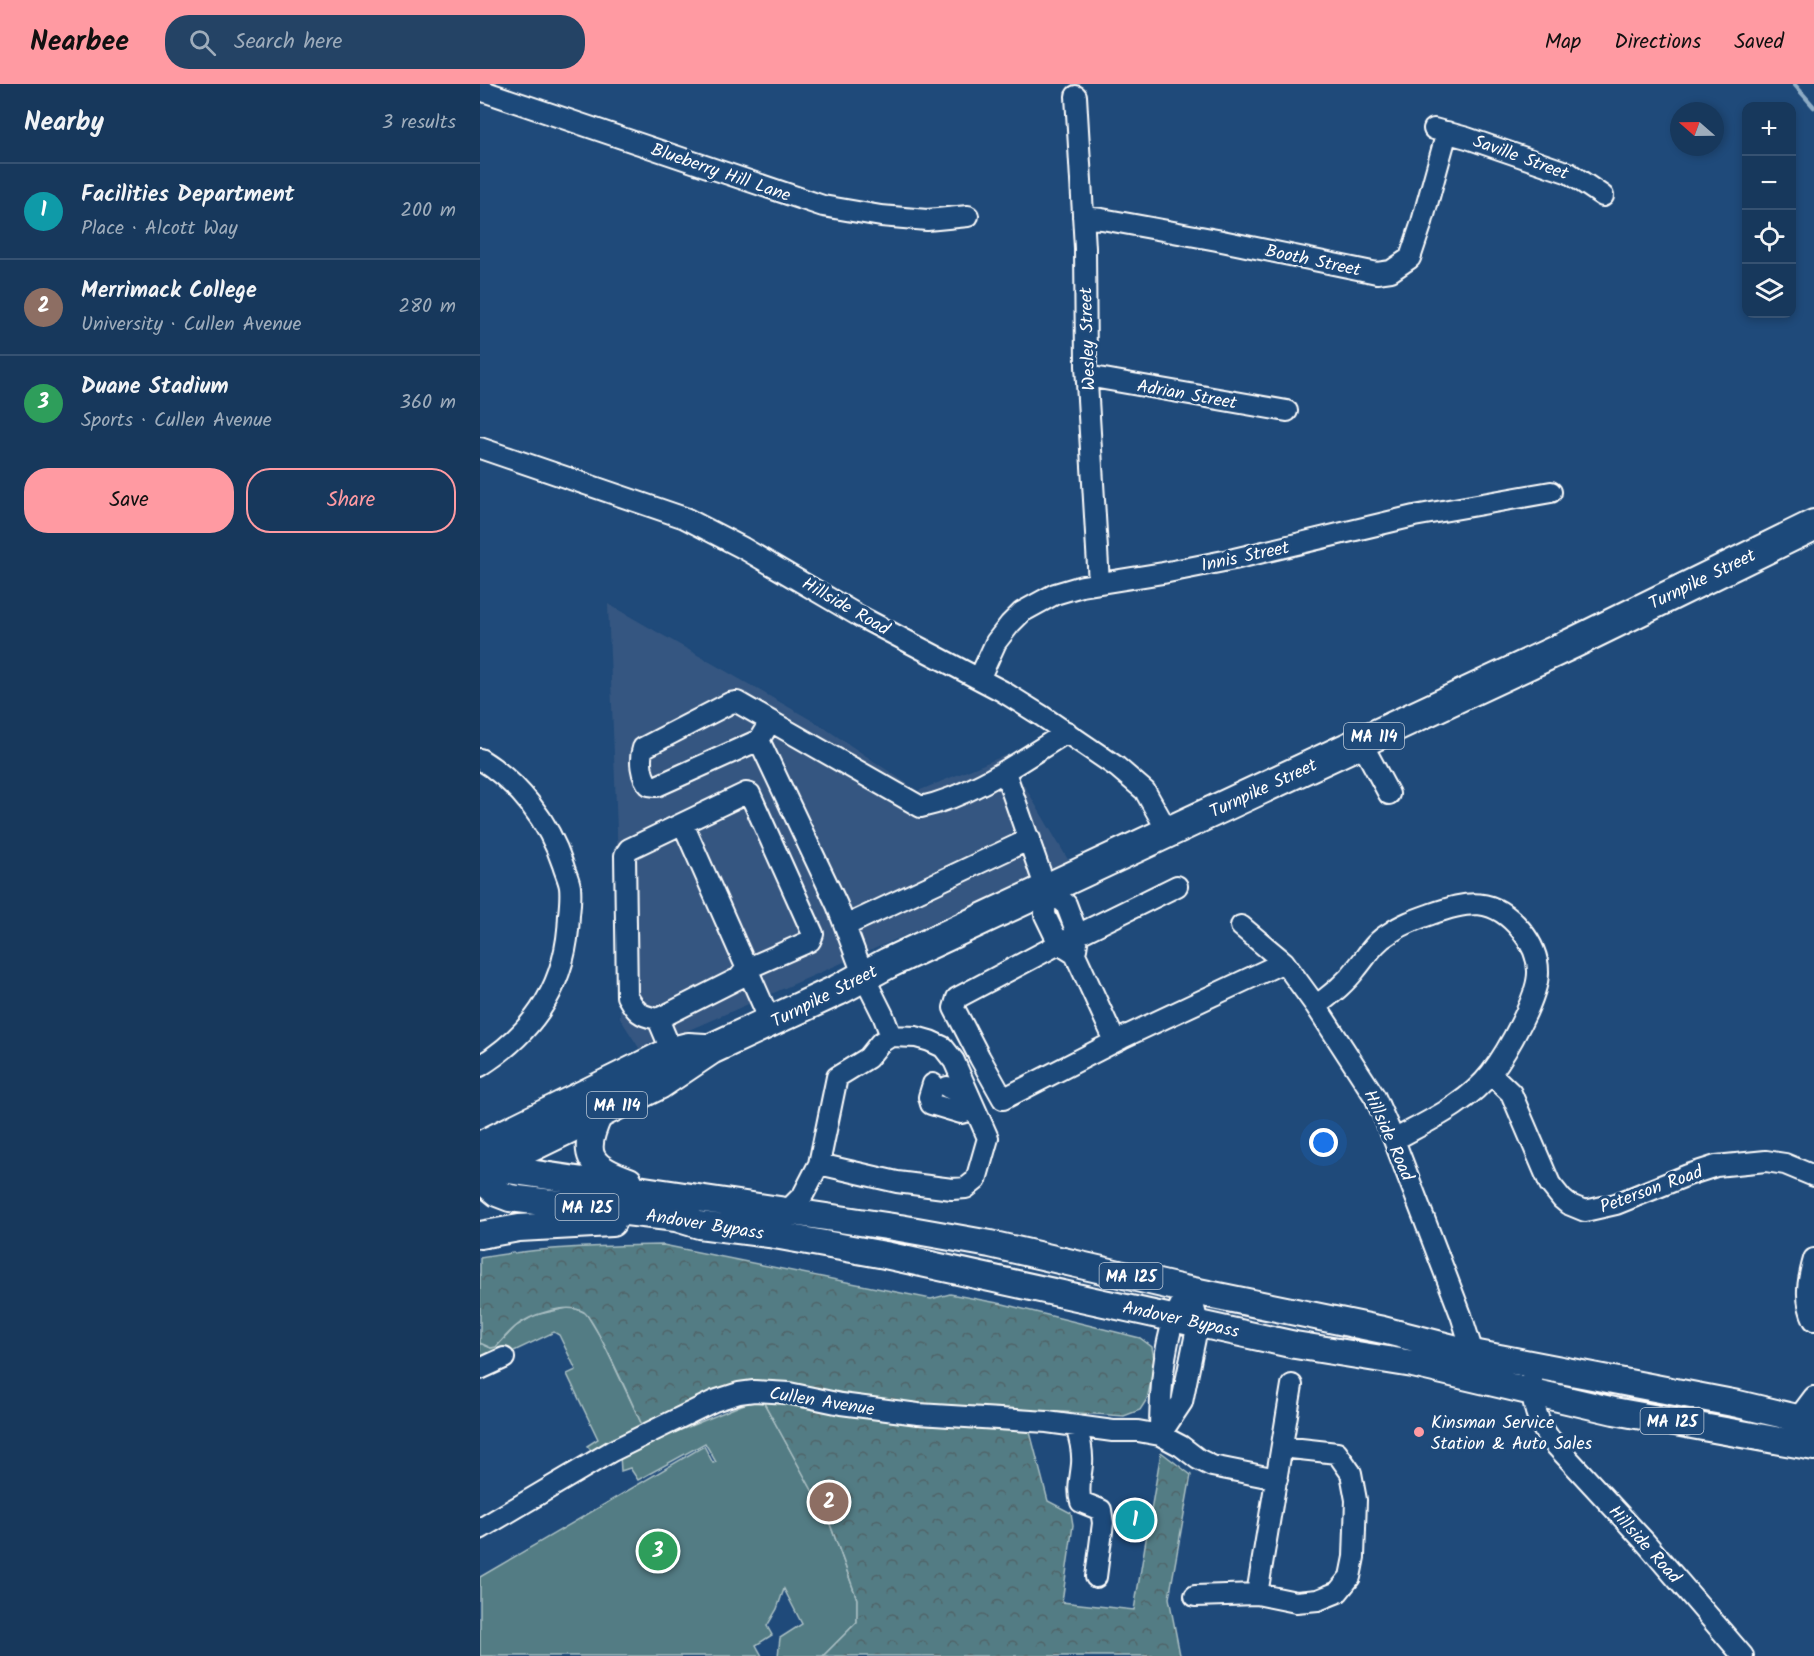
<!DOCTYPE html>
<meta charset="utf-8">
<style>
:root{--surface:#17385c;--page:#244365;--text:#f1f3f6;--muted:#9eacbb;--line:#365272;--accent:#ff9aa2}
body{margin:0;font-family:Kalam,sans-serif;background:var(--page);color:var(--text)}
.controls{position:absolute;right:18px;top:18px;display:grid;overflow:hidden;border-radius:12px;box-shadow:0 3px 9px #0003}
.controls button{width:54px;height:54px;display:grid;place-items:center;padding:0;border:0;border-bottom:2px solid var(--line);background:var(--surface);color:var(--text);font:30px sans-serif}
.compass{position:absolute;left:1190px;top:18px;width:54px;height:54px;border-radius:50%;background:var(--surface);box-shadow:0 3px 9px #0003;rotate:290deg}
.you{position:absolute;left:844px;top:1059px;width:21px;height:21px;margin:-15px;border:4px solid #fff;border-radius:50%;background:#1a73e8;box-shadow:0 0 0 9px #1a73e833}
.badge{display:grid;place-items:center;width:39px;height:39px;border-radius:50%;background:var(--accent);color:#fff;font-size:20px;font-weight:700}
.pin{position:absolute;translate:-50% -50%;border:3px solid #fff;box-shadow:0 2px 6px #0006}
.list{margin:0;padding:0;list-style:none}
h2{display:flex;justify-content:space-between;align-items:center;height:78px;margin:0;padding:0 24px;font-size:26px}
h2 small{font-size:20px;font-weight:400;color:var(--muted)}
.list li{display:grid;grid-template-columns:39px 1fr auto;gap:18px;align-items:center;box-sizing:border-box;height:96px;padding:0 24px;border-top:2px solid var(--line)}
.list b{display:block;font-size:22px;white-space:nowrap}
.list p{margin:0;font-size:20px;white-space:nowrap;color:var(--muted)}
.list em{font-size:20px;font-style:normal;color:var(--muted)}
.actions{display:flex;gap:12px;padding:18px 24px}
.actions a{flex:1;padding:14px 0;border:2px solid var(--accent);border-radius:24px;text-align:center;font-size:21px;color:var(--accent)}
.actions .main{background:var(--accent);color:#111}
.icon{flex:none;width:33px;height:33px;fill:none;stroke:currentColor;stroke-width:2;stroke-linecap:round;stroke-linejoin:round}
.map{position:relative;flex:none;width:1334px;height:1572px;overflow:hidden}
header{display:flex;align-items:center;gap:36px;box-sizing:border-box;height:84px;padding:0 30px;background:var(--accent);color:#111}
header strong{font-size:28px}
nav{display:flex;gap:33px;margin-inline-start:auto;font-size:21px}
.search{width:420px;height:54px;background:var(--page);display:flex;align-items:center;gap:15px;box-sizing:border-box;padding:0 21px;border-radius:24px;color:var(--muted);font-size:22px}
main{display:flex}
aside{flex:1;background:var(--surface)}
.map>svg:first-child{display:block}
.built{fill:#365781}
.green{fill:#537c84;stroke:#a9bec2;stroke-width:1.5}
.forest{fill:url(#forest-crowns);stroke:#a9bec2;stroke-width:1.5}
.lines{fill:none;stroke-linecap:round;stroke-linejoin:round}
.stream{stroke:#8eacc5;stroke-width:4.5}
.minor-casing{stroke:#fff;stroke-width:24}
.major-casing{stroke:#fff;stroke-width:30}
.highway-casing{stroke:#fff;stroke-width:34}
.minor{stroke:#1f4a7a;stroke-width:20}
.major{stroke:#1f4a7a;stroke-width:26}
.highway{stroke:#1f4a7a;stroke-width:30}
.poi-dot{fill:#ff9aa2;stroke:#1f4a7a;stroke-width:2}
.labels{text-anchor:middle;stroke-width:6;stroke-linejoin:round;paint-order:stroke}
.shield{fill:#1f4a7a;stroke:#bcc9d7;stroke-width:1.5}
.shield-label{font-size:16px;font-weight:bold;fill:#fff}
.street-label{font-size:18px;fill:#fff;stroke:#1f4a7a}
.poi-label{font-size:18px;fill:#fff;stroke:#1f4a7a;text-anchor:start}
</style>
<header>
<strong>Nearbee</strong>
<div class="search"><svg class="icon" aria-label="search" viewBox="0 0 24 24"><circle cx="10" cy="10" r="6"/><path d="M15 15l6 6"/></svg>Search here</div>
<nav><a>Map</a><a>Directions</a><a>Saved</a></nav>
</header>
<main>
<aside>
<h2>Nearby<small>3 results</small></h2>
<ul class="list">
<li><span class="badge" style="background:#0f9aa8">1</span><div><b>Facilities Department</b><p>Place · Alcott Way</p></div><em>200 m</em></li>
<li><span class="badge" style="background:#8d6e63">2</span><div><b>Merrimack College</b><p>University · Cullen Avenue</p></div><em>280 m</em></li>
<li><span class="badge" style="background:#2e9e5b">3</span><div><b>Duane Stadium</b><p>Sports · Cullen Avenue</p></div><em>360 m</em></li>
</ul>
<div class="actions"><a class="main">Save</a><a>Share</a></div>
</aside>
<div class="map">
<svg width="1334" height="1572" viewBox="0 0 1334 1572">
<defs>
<pattern id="forest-crowns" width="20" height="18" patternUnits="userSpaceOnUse" patternTransform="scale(1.5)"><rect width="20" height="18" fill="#537c84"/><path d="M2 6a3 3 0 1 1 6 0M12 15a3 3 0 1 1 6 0" fill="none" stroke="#506468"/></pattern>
</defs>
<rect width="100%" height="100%" fill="#1f4a7a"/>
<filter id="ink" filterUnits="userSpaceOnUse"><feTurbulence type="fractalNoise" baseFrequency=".0167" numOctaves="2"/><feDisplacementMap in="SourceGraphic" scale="12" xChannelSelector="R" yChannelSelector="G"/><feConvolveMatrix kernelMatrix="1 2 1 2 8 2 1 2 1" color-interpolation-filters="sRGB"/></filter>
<g filter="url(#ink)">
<path class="built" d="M128,520L340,641L438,707L526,671L590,779L161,967L140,934L137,746Z"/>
<path class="green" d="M92,1223L106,1229L121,1254L163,1343L113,1368L107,1362L118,1355L87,1290L96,1286L79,1251L74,1248L0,1283V1259L11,1264L16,1263L36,1242L55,1231Z
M283,1317L349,1437L377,1515V1538L343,1572H298L300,1554L322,1540L304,1505L297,1525L287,1542L292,1551L276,1561L282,1572H0V1493L224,1362L233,1379L236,1378L225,1359L158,1396L150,1384L141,1387L140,1371L269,1318Z"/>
<path class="forest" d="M183,1161L451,1215L470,1210L523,1220L660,1254L672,1263L675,1280L667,1315L660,1326L644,1332L584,1328L450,1326L307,1301L163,1343C154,1324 116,1236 104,1228C87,1218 49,1231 35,1243C28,1249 22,1256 16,1263L11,1264L0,1259V1174C61,1163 121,1162 183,1161Z
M283,1317L359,1330L550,1348L568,1417L591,1429L593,1441L582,1518L654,1526L681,1368L711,1391L689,1514L700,1571L702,1572H343L377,1538V1515L349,1437Z"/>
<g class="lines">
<path class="stream" d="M1314,0L1334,23"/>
<defs>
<path id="minor" d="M0,6L343,122L401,132L447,136L488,132
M596,12L605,164L606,282L619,499
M954,45L987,54L1089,89L1123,112
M603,133L622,135L737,156L897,189L911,187L930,174L942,138L967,48
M607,292L807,327
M0,364L205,434L263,464L381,533L522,607L562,632L637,683L665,707L688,748
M499,595L516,558L530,540L542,528L575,510L602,502L683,489L754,475L934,432L1071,408
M285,646L279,656L357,821L384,893L403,931L411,952
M279,656L177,702L169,701C161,693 159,675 163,664L250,619L257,618L441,723C493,712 542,676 587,648
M881,658L909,710
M0,675C39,699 69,738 83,781C85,788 89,796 90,803C91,812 90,822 89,831C87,898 57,946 0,982
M525,688L566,805L565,831L579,860L595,870L635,957
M203,740L291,939
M697,802L579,860L477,914L474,924L500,974L523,1015L642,954L804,878
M566,805L586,820L598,852L596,865
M365,842L550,755
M761,842L804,878L836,922L895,1013L914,1056L981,1231L993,1269L994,1280
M836,922C850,911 865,900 876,885C887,872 894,858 910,849C922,840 937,835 951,830C988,817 1013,812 1041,846C1050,857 1058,871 1058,887C1059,912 1027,968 1011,989C987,1020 948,1037 914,1056
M178,935L259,894L266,885L330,857L333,850L270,710L266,709L149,765L145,771L147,912C156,928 160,932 178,935L192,968
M1011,990L1031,1009L1070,1100L1082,1115L1088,1120L1105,1127L1136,1120L1208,1091L1236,1082L1286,1077L1305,1080L1334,1092
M453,1000L449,1013L451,1020L481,1029L485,1028C492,1014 478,1008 467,1003
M306,1128L323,1111L339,1080L357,993L388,974L400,959L411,952L436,953L450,957L463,963L474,977L508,1054L496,1096L486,1104L472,1105L417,1098L339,1080
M1334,1175C1328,1196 1324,1215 1334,1236
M709,1205L718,1239L702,1318L680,1351C680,1316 683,1268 694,1235C698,1225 704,1215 709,1205Z
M0,1285L24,1274
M1052,1295C1051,1317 1057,1337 1069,1354L1166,1459L1263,1572
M1319,1333L1334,1313
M596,1343C600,1355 603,1367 602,1380C601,1393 597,1406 601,1418L621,1426L623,1439L616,1493
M0,1445L132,1367L234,1317L259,1309L274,1307L309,1309L361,1320L438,1330L567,1338L633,1347H658L680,1351L701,1362L718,1375L732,1382L797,1395
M777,1510L812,1301
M715,1512L777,1510L816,1518L838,1516L858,1508L870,1493L874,1473L876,1416L871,1389L857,1369L802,1363"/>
<path id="major" d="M119,1031C101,1070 108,1083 149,1097
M9,1083L420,1144L510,1160L704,1205L903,1246L993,1269L1258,1320L1334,1338
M0,1095L17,1109L30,1114L196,1134L219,1141L289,1150L405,1171L815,1261L933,1280L1134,1327L1334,1363
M0,1151L39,1144L132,1139"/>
<path id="highway" d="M0,1063L192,968L208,964L225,965
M0,1087L179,1000L231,965L358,906L408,879L1093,559L1334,441"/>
</defs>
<use href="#minor" class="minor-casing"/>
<use href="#major" class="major-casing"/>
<use href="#highway" class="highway-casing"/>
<use href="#minor" class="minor"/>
<use href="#major" class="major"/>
<use href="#highway" class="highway"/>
</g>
</g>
<circle class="poi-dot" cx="939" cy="1348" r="6"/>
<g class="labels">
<g class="shield">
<rect x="864" y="639" width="60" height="26" rx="4.5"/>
<rect x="107" y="1008" width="60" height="26" rx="4.5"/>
<rect x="75.5" y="1110" width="63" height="26" rx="4.5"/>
<rect x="619.5" y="1179" width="63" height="26" rx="4.5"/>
<rect x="1160.5" y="1324" width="63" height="26" rx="4.5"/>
</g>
<g class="shield-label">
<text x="894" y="658">MA 114</text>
<text x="137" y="1027">MA 114</text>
<text x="107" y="1129">MA 125</text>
<text x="651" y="1198">MA 125</text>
<text x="1192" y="1343">MA 125</text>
</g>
<g class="street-label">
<text transform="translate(1041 73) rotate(20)" y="6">Saville Street</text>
<text transform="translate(241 88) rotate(19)" y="6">Blueberry Hill Lane</text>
<text transform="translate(833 176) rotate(12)" y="6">Booth Street</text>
<text transform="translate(607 255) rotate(-92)" y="6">Wesley Street</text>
<text transform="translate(707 310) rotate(10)" y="6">Adrian Street</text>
<text transform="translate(765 472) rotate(-12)" y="6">Innis Street</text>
<text transform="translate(1222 495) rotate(-26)" y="6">Turnpike Street</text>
<text transform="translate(366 522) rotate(30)" y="6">Hillside Road</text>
<text transform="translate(783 704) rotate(-25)" y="6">Turnpike Street</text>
<text transform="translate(344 912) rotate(-27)" y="6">Turnpike Street</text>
<text transform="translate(909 1051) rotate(66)" y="6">Hillside Road</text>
<text transform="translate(1171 1105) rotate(-20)" y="6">Peterson Road</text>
<text transform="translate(225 1140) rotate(9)" y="6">Andover Bypass</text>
<text transform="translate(701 1235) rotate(12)" y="6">Andover Bypass</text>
<text transform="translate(342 1317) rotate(9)" y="6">Cullen Avenue</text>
<text transform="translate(1165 1460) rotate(48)" y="6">Hillside Road</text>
</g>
<g class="poi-label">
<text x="951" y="1344">Kinsman Service<tspan x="951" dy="21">Station &amp; Auto Sales</tspan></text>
</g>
</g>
</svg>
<div class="controls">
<button>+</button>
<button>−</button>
<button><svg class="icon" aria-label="locate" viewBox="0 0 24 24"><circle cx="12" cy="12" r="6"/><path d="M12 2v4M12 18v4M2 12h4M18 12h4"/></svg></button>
<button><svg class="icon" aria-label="layers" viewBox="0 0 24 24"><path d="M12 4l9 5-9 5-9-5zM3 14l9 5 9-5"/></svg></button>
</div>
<svg class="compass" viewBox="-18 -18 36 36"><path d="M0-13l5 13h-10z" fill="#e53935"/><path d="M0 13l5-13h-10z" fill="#9eacbb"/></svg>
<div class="you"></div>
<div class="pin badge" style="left:655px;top:1436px;background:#0f9aa8">1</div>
<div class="pin badge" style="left:349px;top:1418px;background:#8d6e63">2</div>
<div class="pin badge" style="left:178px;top:1467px;background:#2e9e5b">3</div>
</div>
</main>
